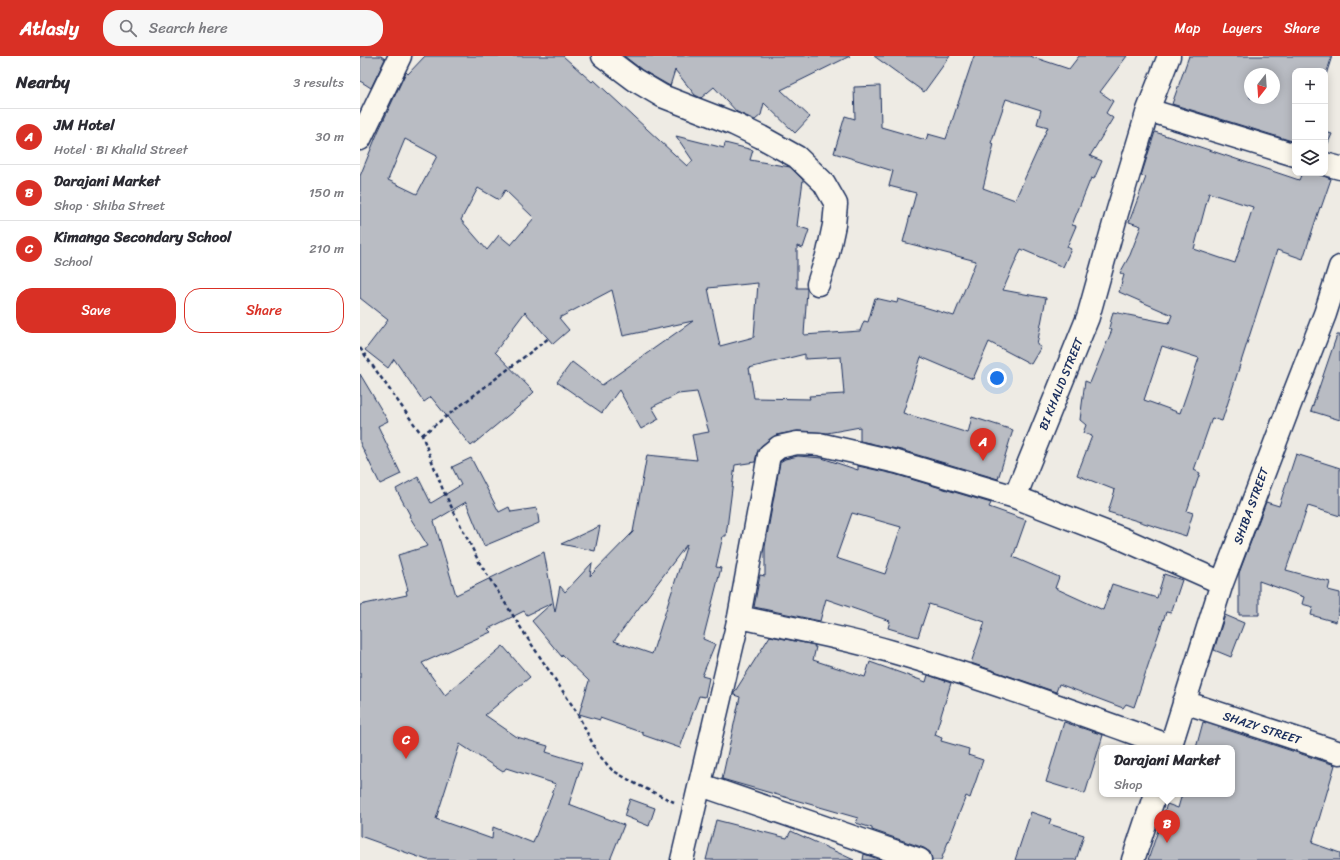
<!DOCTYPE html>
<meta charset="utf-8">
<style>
:root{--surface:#fff;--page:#f7f7f7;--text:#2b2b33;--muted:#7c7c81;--line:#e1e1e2;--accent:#d93025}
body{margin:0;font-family:Sriracha,sans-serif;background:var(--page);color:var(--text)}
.controls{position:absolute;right:12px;top:12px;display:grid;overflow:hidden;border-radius:8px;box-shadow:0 2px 10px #0003}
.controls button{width:36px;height:36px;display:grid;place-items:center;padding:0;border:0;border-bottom:1px solid var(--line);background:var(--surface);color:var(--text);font:20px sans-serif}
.compass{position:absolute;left:884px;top:12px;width:36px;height:36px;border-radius:50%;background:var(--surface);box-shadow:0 2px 10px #0003;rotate:197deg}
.you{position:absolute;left:637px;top:322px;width:14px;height:14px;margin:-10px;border:3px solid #fff;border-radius:50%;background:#1a73e8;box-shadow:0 0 0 6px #1a73e833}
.badge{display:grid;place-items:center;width:26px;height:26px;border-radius:50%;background:var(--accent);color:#fff;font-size:13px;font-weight:700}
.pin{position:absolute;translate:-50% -33px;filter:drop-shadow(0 1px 2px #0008)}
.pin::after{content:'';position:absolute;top:21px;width:14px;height:12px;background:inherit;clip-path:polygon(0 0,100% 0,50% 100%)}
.popup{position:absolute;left:739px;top:689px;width:136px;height:52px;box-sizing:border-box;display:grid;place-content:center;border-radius:8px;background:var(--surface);filter:drop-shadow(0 1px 3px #0005);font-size:13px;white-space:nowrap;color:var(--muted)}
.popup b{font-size:15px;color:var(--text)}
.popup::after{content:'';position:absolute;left:50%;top:100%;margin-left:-8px;border:8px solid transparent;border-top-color:var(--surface)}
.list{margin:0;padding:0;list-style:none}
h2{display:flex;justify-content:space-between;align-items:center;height:52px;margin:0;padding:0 16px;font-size:17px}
h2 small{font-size:13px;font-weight:400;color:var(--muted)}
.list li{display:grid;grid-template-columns:26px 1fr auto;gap:12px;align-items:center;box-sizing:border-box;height:56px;padding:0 16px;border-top:1px solid var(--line)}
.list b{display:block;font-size:15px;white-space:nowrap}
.list p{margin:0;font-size:13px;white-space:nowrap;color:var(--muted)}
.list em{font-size:13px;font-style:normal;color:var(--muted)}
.actions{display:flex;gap:8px;padding:12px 16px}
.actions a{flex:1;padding:9px 0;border:1px solid var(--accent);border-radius:16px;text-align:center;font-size:14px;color:var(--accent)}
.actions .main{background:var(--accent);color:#fff}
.icon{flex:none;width:22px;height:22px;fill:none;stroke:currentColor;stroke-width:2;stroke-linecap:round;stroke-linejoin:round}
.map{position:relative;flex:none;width:980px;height:804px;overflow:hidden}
header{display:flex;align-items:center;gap:24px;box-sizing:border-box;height:56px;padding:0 20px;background:var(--accent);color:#fff}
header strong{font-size:19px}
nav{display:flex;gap:22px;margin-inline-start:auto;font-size:14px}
.search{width:280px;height:36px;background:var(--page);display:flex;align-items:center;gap:10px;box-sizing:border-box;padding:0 14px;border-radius:16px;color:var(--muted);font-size:15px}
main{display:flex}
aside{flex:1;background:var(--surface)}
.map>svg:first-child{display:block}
.building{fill:#b9bcc3;stroke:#1b2f5e;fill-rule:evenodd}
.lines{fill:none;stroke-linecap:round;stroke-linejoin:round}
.minor-casing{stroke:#1b2f5e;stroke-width:25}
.path{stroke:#1b2f5e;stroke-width:2.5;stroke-dasharray:4 3;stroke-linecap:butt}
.minor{stroke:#fbf7ec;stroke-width:22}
.labels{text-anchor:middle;stroke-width:3;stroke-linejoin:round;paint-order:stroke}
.street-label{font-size:12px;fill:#1b2f5e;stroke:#fbf7ec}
</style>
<header>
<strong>Atlasly</strong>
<div class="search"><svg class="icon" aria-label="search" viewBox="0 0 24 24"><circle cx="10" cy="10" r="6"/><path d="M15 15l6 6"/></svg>Search here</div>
<nav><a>Map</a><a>Layers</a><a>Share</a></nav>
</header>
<main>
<aside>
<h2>Nearby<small>3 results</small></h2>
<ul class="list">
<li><span class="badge">A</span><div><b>JM Hotel</b><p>Hotel · Bi Khalid Street</p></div><em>30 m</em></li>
<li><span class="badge">B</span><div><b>Darajani Market</b><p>Shop · Shiba Street</p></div><em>150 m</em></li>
<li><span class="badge">C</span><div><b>Kimanga Secondary School</b><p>School</p></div><em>210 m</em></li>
</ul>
<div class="actions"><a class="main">Save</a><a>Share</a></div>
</aside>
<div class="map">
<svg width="980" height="804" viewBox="0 0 980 804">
<rect width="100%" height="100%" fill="#eeebe4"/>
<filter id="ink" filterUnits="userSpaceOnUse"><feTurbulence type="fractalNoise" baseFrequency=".025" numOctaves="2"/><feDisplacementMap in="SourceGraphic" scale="8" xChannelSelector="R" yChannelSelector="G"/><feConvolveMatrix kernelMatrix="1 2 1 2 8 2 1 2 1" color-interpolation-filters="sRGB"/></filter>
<g filter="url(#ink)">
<path class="building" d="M0,0H21L25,3L11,32L0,25Z
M65,0H203L232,26L234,24L327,110L333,105L316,80L364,92L365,87L393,94L390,104L430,111L443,124L437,170L449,174L443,192L437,190V232H447V234L444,279L500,275L504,265L508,266L515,242L537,247L538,243L594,260L616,205L543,186L556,137L529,130L533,115L474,97L485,60L495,63L494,31L520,30L521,71L566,84L568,78L586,83L614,0H670L709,13L719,0H767L740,36L753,45L746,57L753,62L730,100L742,105L734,123L731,122L712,169L716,170L707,191L711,193L703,211L661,193L643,234L686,242L677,289L681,291L671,308L629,286L613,323L561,301L543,357L608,377L612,361L653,374L638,423L541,394L500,385V371L467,377L438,375L416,379L401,390L397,397L395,406L375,409L366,480H363L356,511L361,512L343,583L355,588L342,620L349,622L345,641L339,640L320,692L283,679V677L240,662V664L219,658L229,625L202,599V601L172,565L192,547L167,559L164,555L128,573L131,576L62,607L85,639L143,590L170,621L125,659L157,681L188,690L186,696L222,707L209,748L264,769L250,804H67L0,780V549L47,539L46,535L48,534L38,499L68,490L49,460L50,459L36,433L58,421L71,447L101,429L92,411L111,402L139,456L149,451L151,456L177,452L179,467L124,490L106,446L74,465L96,539L184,496L195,556L200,530L205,536L232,507L230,520L273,476L287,399L337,404L332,379L349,376L337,336L318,338L292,351L299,363L281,373L259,334L242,357L197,326L212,306L242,329L333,265L263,280L252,234L199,262L209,274L193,288L165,256L135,296L174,336L157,352L111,390L71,341L64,346L34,303L28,312L5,294L28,264L0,242V120L18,76L46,16L48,18ZM646,43L681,54L677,68L688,71L655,144L623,132L634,88L631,87ZM45,83L77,100L57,138L28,124ZM118,132L139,144L145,134L174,162L151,189L139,179L127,194L101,164ZM398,227L394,281L360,290L348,232ZM445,298V303L481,301L484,338L449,340L450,343L394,342L389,312ZM327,488L292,598L254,585ZM100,688L143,716L146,712L196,728L173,787L133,771L132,783L76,763Z
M264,0H490L421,34L450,61L435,77L404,47L401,59L395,64L377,56L354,31L341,42L335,39L315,14L310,30L282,14Z
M514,0H590L564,36Z
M829,0H972L965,22V15H935V86L812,48ZM890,18H914V42H890Z
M795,76L939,124L942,117H956L971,123L961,152L960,151L943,203L917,194L862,365L852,362L834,414L840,417L827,455L833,457L826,480L748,456L755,434L717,419L732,380L723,377L726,369L720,364L725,325L730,327L752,274L749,272L753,256L809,267L812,259L759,236L764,219L760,217L770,199L781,170L769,166L786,121L781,120ZM849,137L893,151L875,207L834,193ZM802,290L839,302L820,357L784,344Z
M965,76L972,78L965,94Z
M977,279H980V364L951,355Z
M0,318L28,365L18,370L41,418L20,428L0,387Z
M936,398L980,412V460L948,450L926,514L970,526L968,534L980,537V549L976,566L951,559L953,551L942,548L944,541L899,525V559H879V517L906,446L919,450Z
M438,400L462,402L498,414V410L534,418L631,447L629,451L666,464L653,501L699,521L695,532L743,554L752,528L797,542L804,518L822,524L811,557L806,556L774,651L766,648L763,652L699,628L696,636L611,607L625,566L569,548L558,581L528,572L530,565L466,543L460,565L394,551L400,519L405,520V491L420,406L425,403ZM492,457L541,471L525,518L476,502Z
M240,470L235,495L201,488Z
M865,559L884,567L871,601L854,594Z
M410,580L455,589L454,591H456L453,604L505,621L510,606L566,626L568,619L591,627L575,679L582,682L581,685L609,693L608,699L623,704L610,742L606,740L581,804H572L570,796L564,792L512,774V772L496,767L498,762L362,723L380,641L374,639V637Z
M704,666L743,679L725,738L686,726Z
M843,666L975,709L952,787L980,797V804H788L807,748L818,752L822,738H872V692H836Z
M270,743L295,752L289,770L264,760Z
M671,756L691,763L689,768L724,779L716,804H655Z
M356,764L427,782L431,775L494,804H346Z
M504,798L521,804H503Z"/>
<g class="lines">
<defs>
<path id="minor" d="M243,0L275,24L302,40L374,68L401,81L437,101L464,127L476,148L474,169L468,197L458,228
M809,0L788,54L757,157L728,261L655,441L763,483L862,527
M788,54L935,99
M0,83L40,0
M965,108L980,112
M379,561C431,572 482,581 533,596C626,623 718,657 810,690
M824,646L980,697
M810,692L862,527L930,348L965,258L980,211
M341,729L560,804
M322,804L379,561L409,399L419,391L437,387L459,388L537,406L655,441
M773,804L795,738"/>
</defs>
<use href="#minor" class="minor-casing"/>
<path class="path" d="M0,292L62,379L83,434L119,506L168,583L216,655L238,698L252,714L276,728L314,746
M62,379L189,282"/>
<use href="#minor" class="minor"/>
</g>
</g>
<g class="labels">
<g class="street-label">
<text transform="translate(701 328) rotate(-68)" y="4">BI KHALID STREET</text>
<text transform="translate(891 450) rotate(-70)" y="4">SHIBA STREET</text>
<text transform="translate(902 672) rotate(18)" y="4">SHAZY STREET</text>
</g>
</g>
</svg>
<div class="controls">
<button>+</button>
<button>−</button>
<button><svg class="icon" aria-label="layers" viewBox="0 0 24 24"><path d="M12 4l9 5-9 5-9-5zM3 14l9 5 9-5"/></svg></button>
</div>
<svg class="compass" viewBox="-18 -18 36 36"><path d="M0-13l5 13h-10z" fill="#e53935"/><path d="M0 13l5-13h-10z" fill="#7c7c81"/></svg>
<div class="you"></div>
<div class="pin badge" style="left:623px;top:405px">A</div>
<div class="pin badge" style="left:807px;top:787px">B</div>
<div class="popup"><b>Darajani Market</b>Shop</div>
<div class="pin badge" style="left:46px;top:703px">C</div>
</div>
</main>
